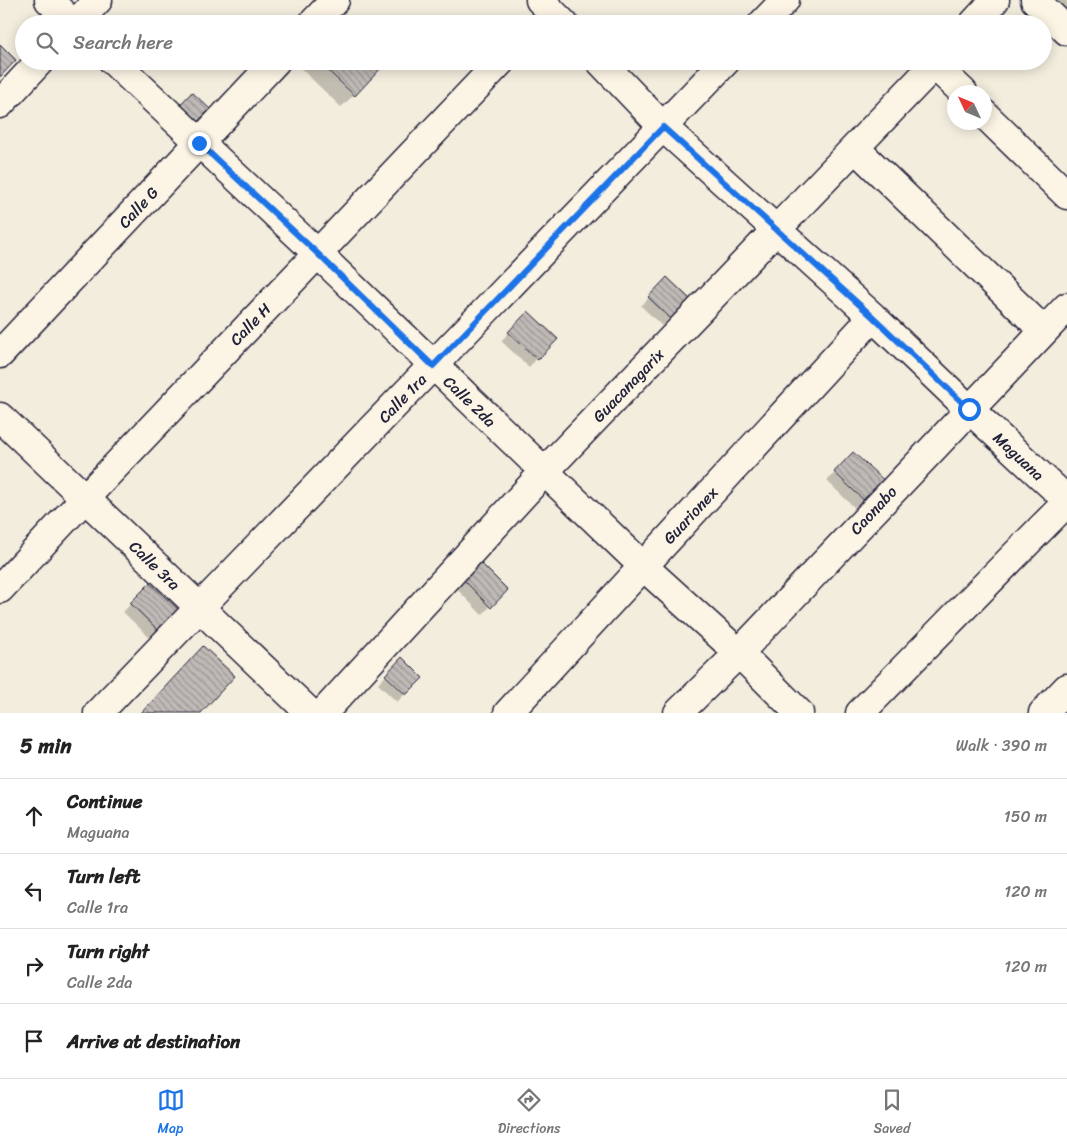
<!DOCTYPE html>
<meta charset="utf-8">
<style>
:root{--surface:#fff;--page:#f2f2f2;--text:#222;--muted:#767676;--line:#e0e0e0;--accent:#1a73e8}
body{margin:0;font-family:Sriracha,sans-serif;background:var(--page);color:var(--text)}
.compass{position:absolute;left:947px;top:85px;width:45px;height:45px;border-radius:50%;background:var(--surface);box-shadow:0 2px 12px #0003;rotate:314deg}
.stop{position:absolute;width:15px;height:15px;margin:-11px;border:4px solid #1a73e8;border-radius:50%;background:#fff}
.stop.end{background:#1a73e8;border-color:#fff;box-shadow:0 1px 5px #0008}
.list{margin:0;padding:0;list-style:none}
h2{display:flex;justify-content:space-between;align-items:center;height:65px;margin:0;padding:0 20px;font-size:21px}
h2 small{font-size:16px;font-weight:400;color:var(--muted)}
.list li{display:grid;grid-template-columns:32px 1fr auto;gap:15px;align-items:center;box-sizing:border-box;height:75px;padding:0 20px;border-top:1px solid var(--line)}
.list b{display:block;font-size:19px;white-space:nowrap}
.list p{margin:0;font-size:16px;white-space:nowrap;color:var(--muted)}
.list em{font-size:16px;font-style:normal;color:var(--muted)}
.icon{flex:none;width:28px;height:28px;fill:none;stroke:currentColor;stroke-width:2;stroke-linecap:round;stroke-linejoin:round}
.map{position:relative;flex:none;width:1067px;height:713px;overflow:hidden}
.search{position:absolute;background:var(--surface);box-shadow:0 2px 12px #0003;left:15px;right:15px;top:15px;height:55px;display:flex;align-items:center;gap:12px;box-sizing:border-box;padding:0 18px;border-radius:28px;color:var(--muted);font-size:19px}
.sheet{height:365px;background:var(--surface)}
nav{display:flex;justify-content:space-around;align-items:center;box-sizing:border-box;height:70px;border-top:1px solid var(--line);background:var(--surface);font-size:14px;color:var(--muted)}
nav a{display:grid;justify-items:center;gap:2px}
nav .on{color:var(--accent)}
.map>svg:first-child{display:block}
.shadow{fill:#0003}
.building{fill:url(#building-back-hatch);stroke:#22223b}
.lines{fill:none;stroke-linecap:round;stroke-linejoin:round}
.minor-casing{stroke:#22223b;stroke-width:31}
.minor{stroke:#fcf5e5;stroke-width:28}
.route{stroke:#1a73e8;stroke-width:6}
.labels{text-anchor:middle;stroke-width:4;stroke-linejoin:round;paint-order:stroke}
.street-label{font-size:16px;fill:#22223b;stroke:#fcf5e5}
</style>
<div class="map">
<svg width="1067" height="713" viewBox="0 0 1067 713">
<defs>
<pattern id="building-back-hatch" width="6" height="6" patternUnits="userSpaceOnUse" patternTransform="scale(1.25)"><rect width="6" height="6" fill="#bfbab6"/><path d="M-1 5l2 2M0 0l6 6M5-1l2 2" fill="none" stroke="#9b9795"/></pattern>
</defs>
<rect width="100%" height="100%" fill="#f3edde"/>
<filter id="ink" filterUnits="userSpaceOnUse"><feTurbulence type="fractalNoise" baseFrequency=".02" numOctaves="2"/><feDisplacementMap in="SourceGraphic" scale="10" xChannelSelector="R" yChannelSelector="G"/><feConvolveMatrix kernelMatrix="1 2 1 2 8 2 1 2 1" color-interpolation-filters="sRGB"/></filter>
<g filter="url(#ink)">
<path class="shadow" d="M1059,0H1067V25L1050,9Z
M293,61H376L354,95L341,107Z
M667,279L688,299L662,326L641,306Z
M528,312L556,339L529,367L501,341Z
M853,453L887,485L860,513L827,481Z
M479,563L506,590L482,615L455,587Z
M150,584L180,614L153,641L123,612Z
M402,659L421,678L397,702L378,684Z"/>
<path class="building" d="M0,44L16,60L0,77Z
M318,61H378L383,66L355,96Z
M192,92L210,109L194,126L176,109Z
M667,277L690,299L671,319L648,297Z
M528,311L558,339L538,360L508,332Z
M853,452L889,485L869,505L834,472Z
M479,561L508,590L491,608L462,578Z
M150,583L182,613L162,634L130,603Z
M203,646L235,676L201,713H141Z
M402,657L423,678L406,695L385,675Z"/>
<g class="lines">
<defs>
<path id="minor" d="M49,0L73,24
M540,0L564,24
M1035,0L1067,31
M75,24L98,0
M312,24L335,0
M762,24L785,0
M973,24L995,0
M113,61L317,253L643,566L739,653L799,713
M600,61L663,127L873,317L969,409L1067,500
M934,65L963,92
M0,104L40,61
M984,114L1067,195
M855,148L1044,331
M0,354L276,61
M0,417L310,713
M0,589L85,498L501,61
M98,713L726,61
M323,713L544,472L938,61
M508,713L873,317
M678,713L739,653L1067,307
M860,713L1067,502
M1043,713L1067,688"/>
</defs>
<use href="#minor" class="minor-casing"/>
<use href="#minor" class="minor"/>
</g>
</g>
<g class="lines" filter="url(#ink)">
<path class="route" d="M199,143L317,253L433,366L663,127L873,317L969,409"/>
</g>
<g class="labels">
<g class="street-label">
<text transform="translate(138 207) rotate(-47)" y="6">Calle G</text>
<text transform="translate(250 324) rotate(-46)" y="6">Calle H</text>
<text transform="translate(628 385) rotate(-46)" y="6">Guacanagarix</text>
<text transform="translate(402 398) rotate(-46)" y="6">Calle 1ra</text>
<text transform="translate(470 401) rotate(44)" y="6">Calle 2da</text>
<text transform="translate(1019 456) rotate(43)" y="6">Maguana</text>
<text transform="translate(873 510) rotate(-47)" y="6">Caonabo</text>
<text transform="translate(690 515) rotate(-47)" y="6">Guarionex</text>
<text transform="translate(155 565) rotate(44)" y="6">Calle 3ra</text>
</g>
</g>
</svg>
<svg class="compass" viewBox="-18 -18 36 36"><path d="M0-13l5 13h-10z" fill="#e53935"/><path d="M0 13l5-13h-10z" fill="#767676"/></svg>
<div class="stop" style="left:969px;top:409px"></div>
<div class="stop end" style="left:199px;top:143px"></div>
<div class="search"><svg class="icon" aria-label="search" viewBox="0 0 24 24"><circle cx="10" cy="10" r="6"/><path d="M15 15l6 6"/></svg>Search here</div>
</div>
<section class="sheet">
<h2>5 min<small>Walk · 390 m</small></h2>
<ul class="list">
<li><svg class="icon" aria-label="ahead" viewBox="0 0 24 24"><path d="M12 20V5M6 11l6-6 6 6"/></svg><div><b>Continue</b><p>Maguana</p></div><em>150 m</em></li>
<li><svg class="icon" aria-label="left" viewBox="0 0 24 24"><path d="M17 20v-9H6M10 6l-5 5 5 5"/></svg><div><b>Turn left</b><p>Calle 1ra</p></div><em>120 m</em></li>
<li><svg class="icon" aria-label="right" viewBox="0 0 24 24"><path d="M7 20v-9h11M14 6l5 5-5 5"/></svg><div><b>Turn right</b><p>Calle 2da</p></div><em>120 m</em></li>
<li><svg class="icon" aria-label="arrive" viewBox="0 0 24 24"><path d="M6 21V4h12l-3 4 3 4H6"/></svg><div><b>Arrive at destination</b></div></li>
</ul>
</section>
<nav>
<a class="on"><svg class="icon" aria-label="map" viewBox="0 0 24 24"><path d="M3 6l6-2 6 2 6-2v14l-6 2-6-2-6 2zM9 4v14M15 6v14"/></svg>Map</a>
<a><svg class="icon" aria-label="directions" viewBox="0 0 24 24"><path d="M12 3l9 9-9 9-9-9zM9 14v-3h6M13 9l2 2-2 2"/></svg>Directions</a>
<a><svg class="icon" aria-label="saved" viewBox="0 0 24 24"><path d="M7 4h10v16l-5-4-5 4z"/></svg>Saved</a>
</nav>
